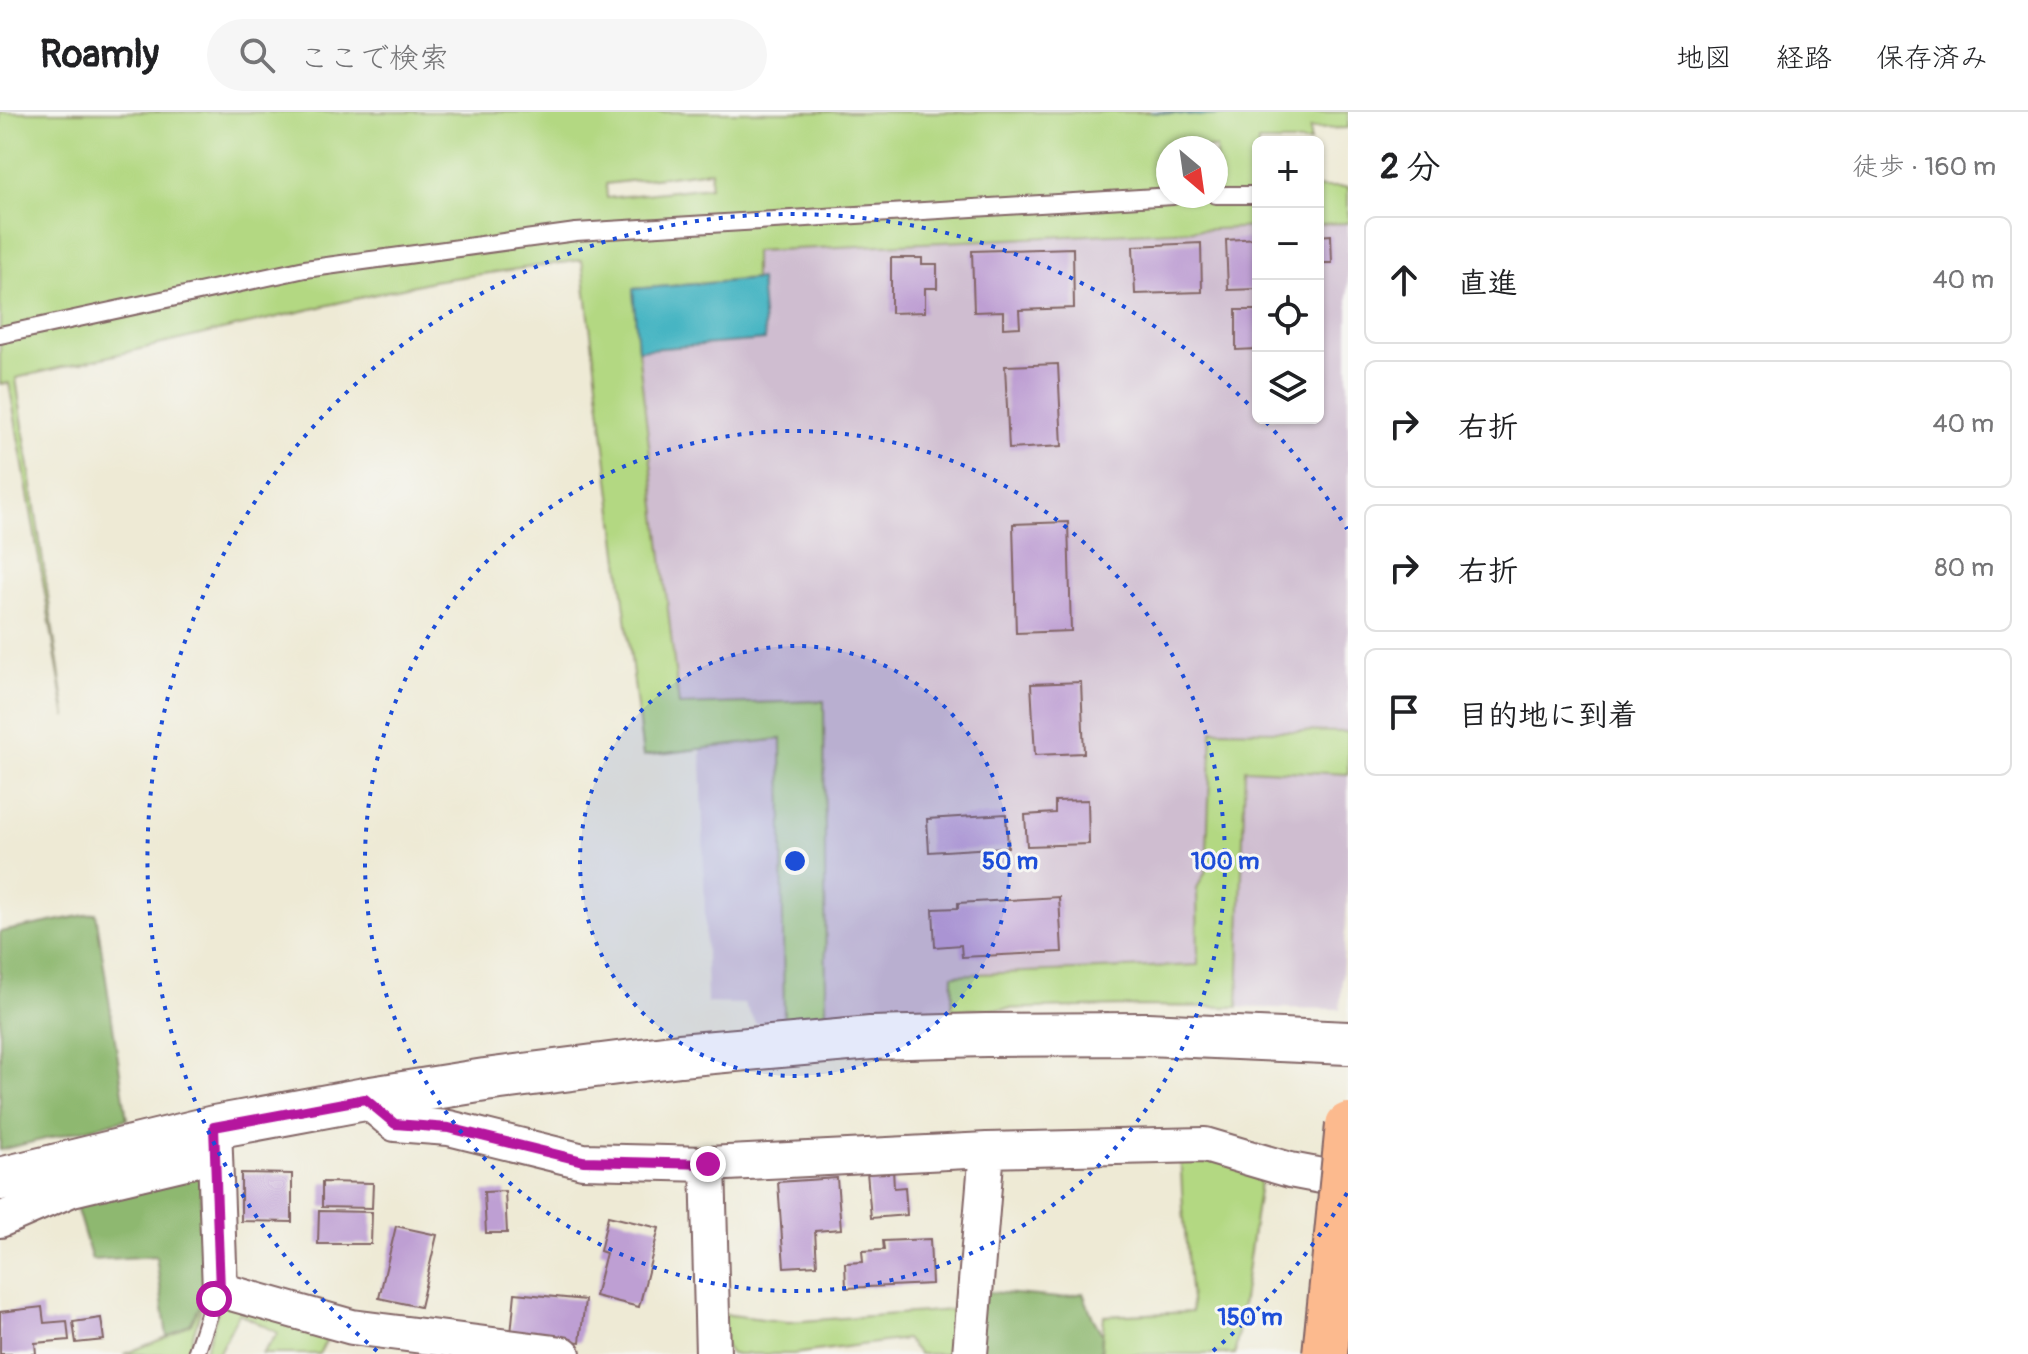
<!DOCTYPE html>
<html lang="ja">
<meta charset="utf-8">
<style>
:root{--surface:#fff;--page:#f6f6f6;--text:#202124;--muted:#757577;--line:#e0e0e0}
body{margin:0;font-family:Pangolin,"Klee One",sans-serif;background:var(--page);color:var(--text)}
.controls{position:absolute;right:24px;top:24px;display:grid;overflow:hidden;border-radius:12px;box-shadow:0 2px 6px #0004}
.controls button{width:72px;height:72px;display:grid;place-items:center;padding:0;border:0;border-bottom:2px solid var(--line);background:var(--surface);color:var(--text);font:40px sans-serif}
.compass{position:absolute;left:1156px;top:24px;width:72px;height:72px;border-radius:50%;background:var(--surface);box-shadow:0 2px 6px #0004;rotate:151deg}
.stop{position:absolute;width:24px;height:24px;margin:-18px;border:6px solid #b5179e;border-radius:50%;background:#fff}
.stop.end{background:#b5179e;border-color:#fff;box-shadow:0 2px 8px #0008}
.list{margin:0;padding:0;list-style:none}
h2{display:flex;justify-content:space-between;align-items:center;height:104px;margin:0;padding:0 32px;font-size:34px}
h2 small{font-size:26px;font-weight:400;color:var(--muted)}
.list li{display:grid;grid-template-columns:52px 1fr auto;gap:24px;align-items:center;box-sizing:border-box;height:128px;margin:0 16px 16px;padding:0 16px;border:2px solid var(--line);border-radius:12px}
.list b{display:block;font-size:30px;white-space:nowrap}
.list em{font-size:26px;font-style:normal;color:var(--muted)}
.icon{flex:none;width:44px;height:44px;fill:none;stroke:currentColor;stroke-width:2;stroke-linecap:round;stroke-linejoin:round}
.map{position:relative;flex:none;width:1348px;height:1242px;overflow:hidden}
header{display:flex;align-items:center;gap:48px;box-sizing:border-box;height:112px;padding:0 40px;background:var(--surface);border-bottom:2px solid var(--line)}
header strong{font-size:38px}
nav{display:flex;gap:44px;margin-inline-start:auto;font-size:28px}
.search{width:560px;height:72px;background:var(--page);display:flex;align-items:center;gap:20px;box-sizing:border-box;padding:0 28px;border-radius:44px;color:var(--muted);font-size:30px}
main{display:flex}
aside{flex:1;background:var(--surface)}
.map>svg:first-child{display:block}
.industrial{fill:#cfbdd0}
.green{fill:#b3d882;stroke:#7e7c56;stroke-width:2;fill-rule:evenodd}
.forest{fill:#8eb870;stroke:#6c6c4e;stroke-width:2}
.water{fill:#47b5c3;stroke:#486a77;stroke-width:2}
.building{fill:#be9fd3}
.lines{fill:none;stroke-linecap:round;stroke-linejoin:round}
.service-casing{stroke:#836666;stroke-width:20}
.minor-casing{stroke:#836666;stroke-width:38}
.tertiary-casing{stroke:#836666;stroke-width:46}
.service{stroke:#fff;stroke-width:16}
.minor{stroke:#fff;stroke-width:34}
.tertiary{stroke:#fff;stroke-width:42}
.motorway-bridge-casing{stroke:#836666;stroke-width:48;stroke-linecap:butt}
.motorway-bridge{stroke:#fcba8e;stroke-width:44}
.route{stroke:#b5179e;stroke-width:10}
.ring{fill:none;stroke:#1d4ed8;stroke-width:4;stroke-dasharray:4 8}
.centre{fill:#1d4ed8;stroke:#f6f6f2;stroke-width:4}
.ring-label{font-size:24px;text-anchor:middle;font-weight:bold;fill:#1d4ed8;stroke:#f6f6f2;stroke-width:6;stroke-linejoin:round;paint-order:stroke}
</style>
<header>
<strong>Roamly</strong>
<div class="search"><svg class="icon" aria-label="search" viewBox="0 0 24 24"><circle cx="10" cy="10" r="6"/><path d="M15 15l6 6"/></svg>ここで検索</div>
<nav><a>地図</a><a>経路</a><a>保存済み</a></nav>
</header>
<main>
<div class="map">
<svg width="1348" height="1242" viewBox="0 0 1348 1242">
<rect width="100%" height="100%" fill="#f6f6f2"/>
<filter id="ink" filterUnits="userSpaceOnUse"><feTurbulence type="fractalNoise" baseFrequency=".0125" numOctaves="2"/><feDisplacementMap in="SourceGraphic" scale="16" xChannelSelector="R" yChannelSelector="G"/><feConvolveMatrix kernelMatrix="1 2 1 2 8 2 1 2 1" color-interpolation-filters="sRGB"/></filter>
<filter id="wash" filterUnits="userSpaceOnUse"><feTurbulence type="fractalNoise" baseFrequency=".006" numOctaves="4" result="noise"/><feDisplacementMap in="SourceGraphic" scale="32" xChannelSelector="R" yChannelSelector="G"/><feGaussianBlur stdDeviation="1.8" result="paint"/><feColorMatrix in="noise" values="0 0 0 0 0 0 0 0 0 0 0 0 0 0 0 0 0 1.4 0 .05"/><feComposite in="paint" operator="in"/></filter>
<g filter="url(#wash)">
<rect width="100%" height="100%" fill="#eeead5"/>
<path class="industrial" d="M1348,111V772L1340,897L1129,894L959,897L756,912L744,892L707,891L701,637L643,644L582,147L1258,115V306H1318V112Z"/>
<path class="green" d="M0,0H1149L1203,4L1273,0H1348V16L1310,17V30H1258V115L754,139V167L633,177L638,238L679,593L824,589L826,907L784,910L781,627L643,644L582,148L432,169L16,266L66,605L9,271L0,272ZM1168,36H1216V84H1168ZM711,59L710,75L607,86L606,72Z
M1318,75H1348V111L1318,112Z
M1212,618L1348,620V662L1245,657L1238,895L1129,894L952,898L953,863L1198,853L1197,776L1206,759Z
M1180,1041L1262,1057L1235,1242H1101L1104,1204L1192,1200L1183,1097Z
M206,1182L187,1242H124L167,1225L191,1211Z
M221,1190L329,1224L319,1242H262L278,1221L239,1201L218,1242H204Z
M952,1198L951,1242H919L906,1227L793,1242H731L722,1230V1202L788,1210Z"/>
<path class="forest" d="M96,801L127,1007L0,1038V820Z
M200,1060L206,1182L191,1211L167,1225L156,1144L92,1148L74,1088Z
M978,1179L1060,1186L1083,1181L1093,1206L1102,1222L1101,1242H975Z"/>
<path class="water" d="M1150,0H1273L1203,4Z
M760,167L765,228L638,238L633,177Z"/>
<g id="blocks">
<path class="building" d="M1331,123L1332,151H1318V124Z
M1258,126V177L1228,178L1226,128Z
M1201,131L1202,180L1135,182L1133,134Z
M1073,136L1074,196L1019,198L1020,215L1003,216V199L974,200L972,139Z
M891,146H922V152H937V176H925V200L891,201Z
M1236,198H1258V237L1236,238Z
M1058,252L1062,334L1009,337L1005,254Z
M1068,410L1071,519L1016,521L1013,412Z
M1081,570L1084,641L1035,643L1031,572Z
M1088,688L1089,732L1027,734L1025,703L1055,701V689Z
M1006,702L1008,735L929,740L927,707Z
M1059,785L1062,840L962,845L961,833L935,835L933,797L958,796V791Z
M893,1057L894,1076L905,1075L907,1103L871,1106L867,1060Z
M241,1061L292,1062V1110L241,1109Z
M837,1066L841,1117L815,1119L817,1153L784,1155L778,1070Z
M322,1070L373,1071L372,1096L322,1095Z
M505,1079L507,1121H486L484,1080Z
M319,1099L372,1100L371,1132H318Z
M608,1104L659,1116L639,1195L595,1184L606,1141L600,1139Z
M396,1114L437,1123L420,1195L379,1186Z
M930,1127L932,1172L846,1176L845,1151L863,1150L862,1139L884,1138L883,1129Z
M515,1181L585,1188L580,1230L511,1222Z
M42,1195L44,1211L67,1209L69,1228L35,1231L36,1242H0V1200Z
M101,1206L104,1228L76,1231L73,1210Z"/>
</g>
</g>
<g filter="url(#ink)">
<use href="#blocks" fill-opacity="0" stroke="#836666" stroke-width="2"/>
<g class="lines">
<defs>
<path id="service" d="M1216,83H1258
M0,223L305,157L576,120L1173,84
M196,1242L214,1187L220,1178"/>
<path id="minor" d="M365,987L395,1012L449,1016L583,1049L708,1052L987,1038L1205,1033L1290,1058L1348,1069
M214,1015L220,1178L352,1215L563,1242
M708,1052L713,1242
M0,1108L72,1077L215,1043
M970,1242L987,1038"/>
<path id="tertiary" d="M0,1067L214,1015L365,987L485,968L680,943L871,926L986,923L1147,922L1348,931"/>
</defs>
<use href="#service" class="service-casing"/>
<use href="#minor" class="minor-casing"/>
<use href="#tertiary" class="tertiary-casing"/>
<use href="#service" class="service"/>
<use href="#minor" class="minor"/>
<use href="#tertiary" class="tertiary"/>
<defs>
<path id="motorway-bridge" d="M1325,1242L1348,1013"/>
</defs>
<use href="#motorway-bridge" class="motorway-bridge-casing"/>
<use href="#motorway-bridge" class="motorway-bridge"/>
</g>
</g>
<g class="lines" filter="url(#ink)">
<path class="route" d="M214,1187L220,1178L214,1015L365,987L395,1012L449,1016L583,1049L708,1052"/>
</g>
<circle cx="795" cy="749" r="215" fill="#1d4ed8" fill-opacity=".12"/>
<g class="ring">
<circle cx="795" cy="749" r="215"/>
<circle cx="795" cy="749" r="430"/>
<path d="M1347 1081A644 644 0 0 1 1213 1239M377 1239A644 644 0 1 1 1254 298M1266 310A644 644 0 0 1 1347 417"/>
</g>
<circle cx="795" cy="749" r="12" class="centre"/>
<g class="ring-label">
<text x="1010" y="757">50 m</text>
<text x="1225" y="757">100 m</text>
<text x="1250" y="1213">150 m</text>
</g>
</svg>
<div class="controls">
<button>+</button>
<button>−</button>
<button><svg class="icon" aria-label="locate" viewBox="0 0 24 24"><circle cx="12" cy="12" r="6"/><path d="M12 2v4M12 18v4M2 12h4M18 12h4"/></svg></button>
<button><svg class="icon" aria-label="layers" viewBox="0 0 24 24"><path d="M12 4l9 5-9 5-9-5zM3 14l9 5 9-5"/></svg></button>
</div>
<svg class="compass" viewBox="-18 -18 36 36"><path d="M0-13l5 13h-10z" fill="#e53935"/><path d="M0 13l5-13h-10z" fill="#757577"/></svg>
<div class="stop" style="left:214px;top:1187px"></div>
<div class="stop end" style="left:708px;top:1052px"></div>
</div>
<aside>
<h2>2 分<small>徒歩 · 160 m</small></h2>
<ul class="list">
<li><svg class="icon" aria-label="ahead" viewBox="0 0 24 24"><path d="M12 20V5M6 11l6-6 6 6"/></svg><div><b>直進</b></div><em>40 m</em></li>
<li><svg class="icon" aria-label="right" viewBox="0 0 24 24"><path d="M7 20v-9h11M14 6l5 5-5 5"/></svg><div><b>右折</b></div><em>40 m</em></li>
<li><svg class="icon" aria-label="right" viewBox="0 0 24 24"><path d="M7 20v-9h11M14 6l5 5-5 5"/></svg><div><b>右折</b></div><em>80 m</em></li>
<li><svg class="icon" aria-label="arrive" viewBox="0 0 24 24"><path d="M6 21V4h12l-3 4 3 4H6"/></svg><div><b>目的地に到着</b></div></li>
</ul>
</aside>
</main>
